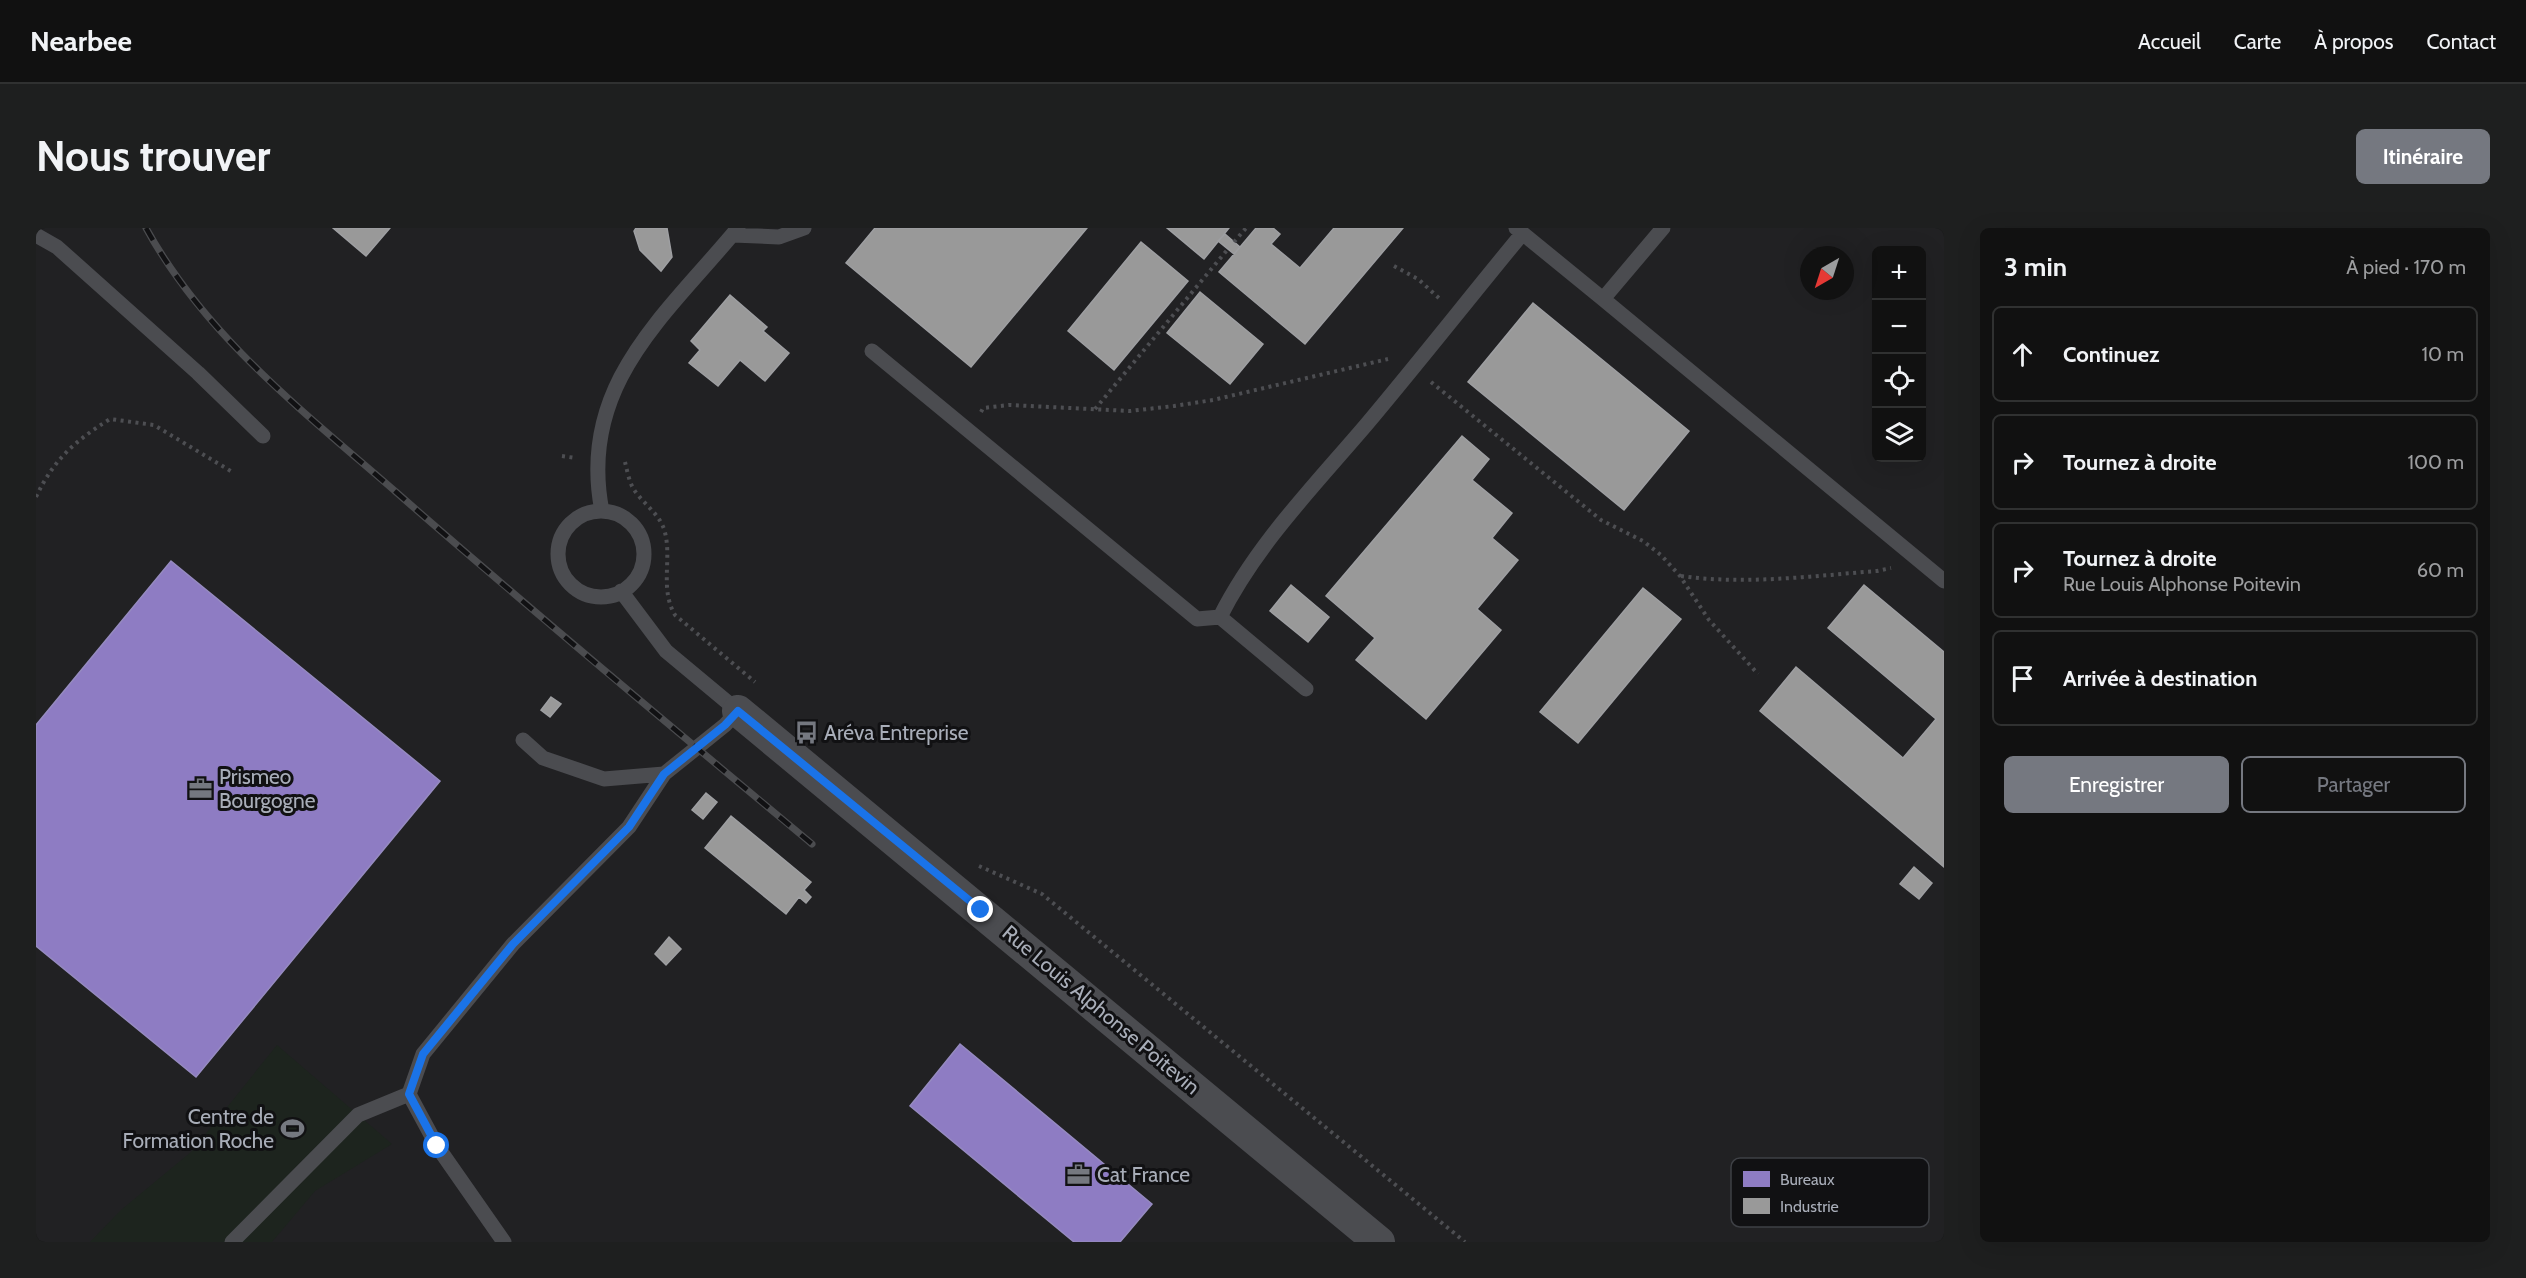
<!DOCTYPE html>
<html lang="fr">
<meta charset="utf-8">
<style>
:root{--surface:#111;--page:#1e1f1f;--text:#f1f3f6;--muted:#9c9d9f;--line:#303131;--accent:#757880}
body{margin:0;font-family:Cabin,sans-serif;background:var(--page);color:var(--text)}
.controls{position:absolute;right:18px;top:18px;display:grid;overflow:hidden;border-radius:9px;box-shadow:0 6px 24px #0002}
.controls button{width:54px;height:54px;display:grid;place-items:center;padding:0;border:0;border-bottom:2px solid var(--line);background:var(--surface);color:var(--text);font:30px sans-serif}
.compass{position:absolute;left:1764px;top:18px;width:54px;height:54px;border-radius:50%;background:var(--surface);box-shadow:0 6px 24px #0002;rotate:219deg}
.stop{position:absolute;width:18px;height:18px;margin:-14px;border:4px solid #1a73e8;border-radius:50%;background:#fff}
.stop.end{background:#1a73e8;border-color:#fff;box-shadow:0 2px 6px #0008}
.list{margin:0;padding:0;list-style:none}
h2{display:flex;justify-content:space-between;align-items:center;height:78px;margin:0;padding:0 24px;font-size:26px}
h2 small{font-size:20px;font-weight:400;color:var(--muted)}
.list li{display:grid;grid-template-columns:39px 1fr auto;gap:18px;align-items:center;box-sizing:border-box;height:96px;margin:0 12px 12px;padding:0 12px;border:2px solid var(--line);border-radius:9px}
.list b{display:block;font-size:22px;white-space:nowrap}
.list p{margin:0;font-size:20px;white-space:nowrap;color:var(--muted)}
.list em{font-size:20px;font-style:normal;color:var(--muted)}
.actions{display:flex;gap:12px;padding:18px 24px}
.actions a{flex:1;padding:14px 0;border:2px solid var(--accent);border-radius:9px;text-align:center;font-size:21px;color:var(--accent)}
.actions .main{background:var(--accent);color:#fff}
.icon{flex:none;width:33px;height:33px;fill:none;stroke:currentColor;stroke-width:2;stroke-linecap:round;stroke-linejoin:round}
.map{position:relative;flex:none;width:1908px;height:1014px;overflow:hidden;border-radius:9px}
header{display:flex;align-items:center;gap:36px;box-sizing:border-box;height:84px;padding:0 30px;background:var(--surface);border-bottom:2px solid var(--line)}
header strong{font-size:28px}
nav{display:flex;gap:33px;margin-inline-start:auto;font-size:21px}
.intro{display:flex;align-items:center;justify-content:space-between;box-sizing:border-box;height:144px;padding:0 36px}
h1{margin:0;font-size:42px}
.button{padding:15px 27px;border-radius:9px;background:var(--accent);color:#fff;font-size:21px;font-weight:700}
main{display:flex;gap:36px;padding:0 36px}
aside{flex:1;background:var(--surface);border-radius:9px;box-shadow:0 6px 24px #0002}
.map>svg:first-child{display:block}
.built{fill:#212123;fill-rule:evenodd}
.green{fill:#1d241e}
.offices{fill:#8e7cc3;stroke:#968bc0;stroke-width:1.5}
.industry{fill:#999;stroke:#9e9fa2;stroke-width:1.5}
.lines{fill:none;stroke-linecap:round;stroke-linejoin:round}
.path{stroke:#4d4e52;stroke-width:4;stroke-dasharray:3 4.5;stroke-linecap:butt}
.service{stroke:#4b4c50;stroke-width:15}
.minor{stroke:#4b4c50;stroke-width:32}
.rail-casing{stroke:#4b4c4f;stroke-width:7}
.rail{stroke:#111113;stroke-width:4.5;stroke-dasharray:14;stroke-linecap:butt}
.route{stroke:#1a73e8;stroke-width:8}
.labels{text-anchor:middle;stroke-width:6;stroke-linejoin:round;paint-order:stroke}
.poi-label{font-size:21px;fill:#a8adb8;stroke:#111113;text-anchor:start}
.street-label{font-size:21px;fill:#a8adb8;stroke:#111113}
.key{fill:#111113;stroke:#3e4045;stroke-width:1.5}
.key-label{font-size:16px;fill:#a8adb8}
</style>
<header>
<strong>Nearbee</strong>
<nav><a>Accueil</a><a>Carte</a><a>À propos</a><a>Contact</a></nav>
</header>
<div class="intro"><h1>Nous trouver</h1><a class="button">Itinéraire</a></div>
<main>
<div class="map">
<svg width="1908" height="1014" viewBox="0 0 1908 1014">
<rect width="100%" height="100%" fill="#171717"/>
<path class="built" d="M0,0H1908V1014H0ZM1840,22H1886V230H1840ZM1773,27H1809V63H1773Z"/>
<path class="green" d="M241,817L356,916L279,963L236,1014H54L85,982L155,924Z"/>
<path class="offices" d="M135,333L404,553L160,849L0,718V497Z
M924,816L1116,976L1084,1014H1038L874,878Z"/>
<path class="industry" d="M297,0H354L330,28Z
M600,0H631L636,29L625,43L604,22L598,3Z
M839,0H1051L935,139L810,35Z
M1131,0H1193L1168,31Z
M1220,0H1237L1244,6L1235,16L1264,40L1298,0H1367L1269,116L1183,44Z
M1189,6L1204,19L1198,26L1182,13Z
M1105,14L1152,53L1078,142L1032,103Z
M1164,64L1227,116L1194,156L1131,105Z
M694,67L731,99L727,103L753,125L729,153L704,132L682,158L653,135L664,122L655,113Z
M1497,75L1653,203L1588,282L1432,154Z
M1426,208L1453,231L1436,252L1476,285L1456,310L1482,332L1441,381L1465,402L1390,491L1320,432L1339,410L1290,368Z
M1255,357L1293,389L1272,414L1234,383Z
M1828,357L1908,424V639L1724,483L1760,439L1867,530L1900,491L1792,400Z
M1607,360L1645,391L1542,515L1504,484Z
M515,469L525,476L514,489L505,482Z
M670,565L681,574L667,591L656,582Z
M695,588L775,654L768,662L775,669L770,675L763,669L750,686L669,620Z
M1878,639L1896,655L1883,671L1864,656Z
M633,709L645,721L630,737L619,726Z"/>
<g class="lines">
<path class="path" d="M1198,14L1210,0
M1358,38L1382,51L1404,71
M1395,154L1565,292L1607,313L1625,327L1644,348L1673,392L1722,446
M1059,181L1192,21
M945,184L947,180L973,177L1094,183L1138,178L1177,172L1352,131
M526,228L539,230
M589,234C591,242 593,253 597,260C606,275 622,284 628,301C637,329 623,360 639,387L719,454
M0,269C18,231 39,213 74,191L118,197L198,245
M1645,348C1709,357 1776,348 1841,343L1855,340
M943,638L1006,666L1429,1014"/>
<path class="service" d="M1480,0L1567,71L1627,0
M0,7L21,19L162,145L227,208
M697,7L743,9L768,0
M1567,71L1908,353
M836,123L1161,391L1184,389L1270,461
M566,283C541,157 630,87 702,0
M522 326a43 43 0 1 1 86 0a43 43 0 1 1-86 0Z
M1184,389C1220,317 1278,258 1330,197C1383,134 1434,69 1486,6
M487,512L507,530L568,551L628,546L689,497L702,483L630,423L585,363
M196,1014L322,887L373,866
M468,1014L401,918L373,866L387,826L477,716L593,599L628,546"/>
<path class="minor" d="M702,483L1343,1014"/>
<defs>
<path id="rail" d="M110,0C170,109 268,184 360,264C497,384 637,500 776,616"/>
</defs>
<use href="#rail" class="rail-casing"/>
<use href="#rail" class="rail"/>
</g>
<g class="lines">
<path class="route" d="M401,918L373,866L387,826L477,716L593,599L628,546L689,497L702,483L945,682"/>
</g>
<defs>
<symbol id="bus-bare" viewBox="-9 -9 18 18"><path d="M-5-6H5V4H4V6H2V4H-2V6H-4V4H-5ZM-3.5-4V0h7V-4ZM-3.5 1.2v1.5H-2V1.2ZM2 1.2v1.5H3.5V1.2Z" fill="#757880" stroke="#111113" stroke-width="2.5" paint-order="stroke"/></symbol>
<symbol id="office-bare" viewBox="-9 -9 18 18"><path d="M-6-3h4V-5.5h4V-3h4V5H-6ZM-1-4.5V-3h2v-1.5ZM-6 0V1H6V0Z" fill="#757880" stroke="#111113" stroke-width="2.5" paint-order="stroke"/></symbol>
<symbol id="stadium-bare" viewBox="-9 -9 18 18"><path d="M0-5a6.5 5 0 1 0 0 10a6.5 5 0 1 0 0-10ZM-3.5-1.8h7v3.6h-7Z" fill="#757880" stroke="#111113" stroke-width="2.5" paint-order="stroke"/></symbol>
</defs>
<g fill-rule="evenodd">
<use href="#bus-bare" x="754" y="488" width="33" height="33"/>
<use href="#office-bare" x="148" y="544" width="33" height="33"/>
<use href="#stadium-bare" x="240" y="884" width="33" height="33"/>
<use href="#office-bare" x="1026" y="930" width="33" height="33"/>
</g>
<g class="labels">
<g class="poi-label">
<text x="788" y="512">Aréva Entreprise</text>
<text x="183" y="556">Prismeo<tspan x="183" dy="24">Bourgogne</tspan></text>
<text x="238" y="896" text-anchor="end">Centre de<tspan x="238" dy="24">Formation Roche</tspan></text>
<text x="1061" y="954">Cat France</text>
</g>
<g class="street-label">
<text transform="translate(1065 782) rotate(40)" y="7">Rue Louis Alphonse Poitevin</text>
</g>
</g>
<rect x="1695" y="930" width="198" height="69" rx="9" class="key"/>
<rect x="1707" y="943" width="27" height="16" fill="#8e7cc3"/>
<rect x="1707" y="970" width="27" height="16" fill="#999"/>
<g class="key-label">
<text x="1744" y="957">Bureaux</text>
<text x="1744" y="984">Industrie</text>
</g>
</svg>
<div class="controls">
<button>+</button>
<button>−</button>
<button><svg class="icon" aria-label="locate" viewBox="0 0 24 24"><circle cx="12" cy="12" r="6"/><path d="M12 2v4M12 18v4M2 12h4M18 12h4"/></svg></button>
<button><svg class="icon" aria-label="layers" viewBox="0 0 24 24"><path d="M12 4l9 5-9 5-9-5zM3 14l9 5 9-5"/></svg></button>
</div>
<svg class="compass" viewBox="-18 -18 36 36"><path d="M0-13l5 13h-10z" fill="#e53935"/><path d="M0 13l5-13h-10z" fill="#9c9d9f"/></svg>
<div class="stop" style="left:401px;top:918px"></div>
<div class="stop end" style="left:945px;top:682px"></div>
</div>
<aside>
<h2>3 min<small>À pied · 170 m</small></h2>
<ul class="list">
<li><svg class="icon" aria-label="ahead" viewBox="0 0 24 24"><path d="M12 20V5M6 11l6-6 6 6"/></svg><div><b>Continuez</b></div><em>10 m</em></li>
<li><svg class="icon" aria-label="right" viewBox="0 0 24 24"><path d="M7 20v-9h11M14 6l5 5-5 5"/></svg><div><b>Tournez à droite</b></div><em>100 m</em></li>
<li><svg class="icon" aria-label="right" viewBox="0 0 24 24"><path d="M7 20v-9h11M14 6l5 5-5 5"/></svg><div><b>Tournez à droite</b><p>Rue Louis Alphonse Poitevin</p></div><em>60 m</em></li>
<li><svg class="icon" aria-label="arrive" viewBox="0 0 24 24"><path d="M6 21V4h12l-3 4 3 4H6"/></svg><div><b>Arrivée à destination</b></div></li>
</ul>
<div class="actions"><a class="main">Enregistrer</a><a>Partager</a></div>
</aside>
</main>
